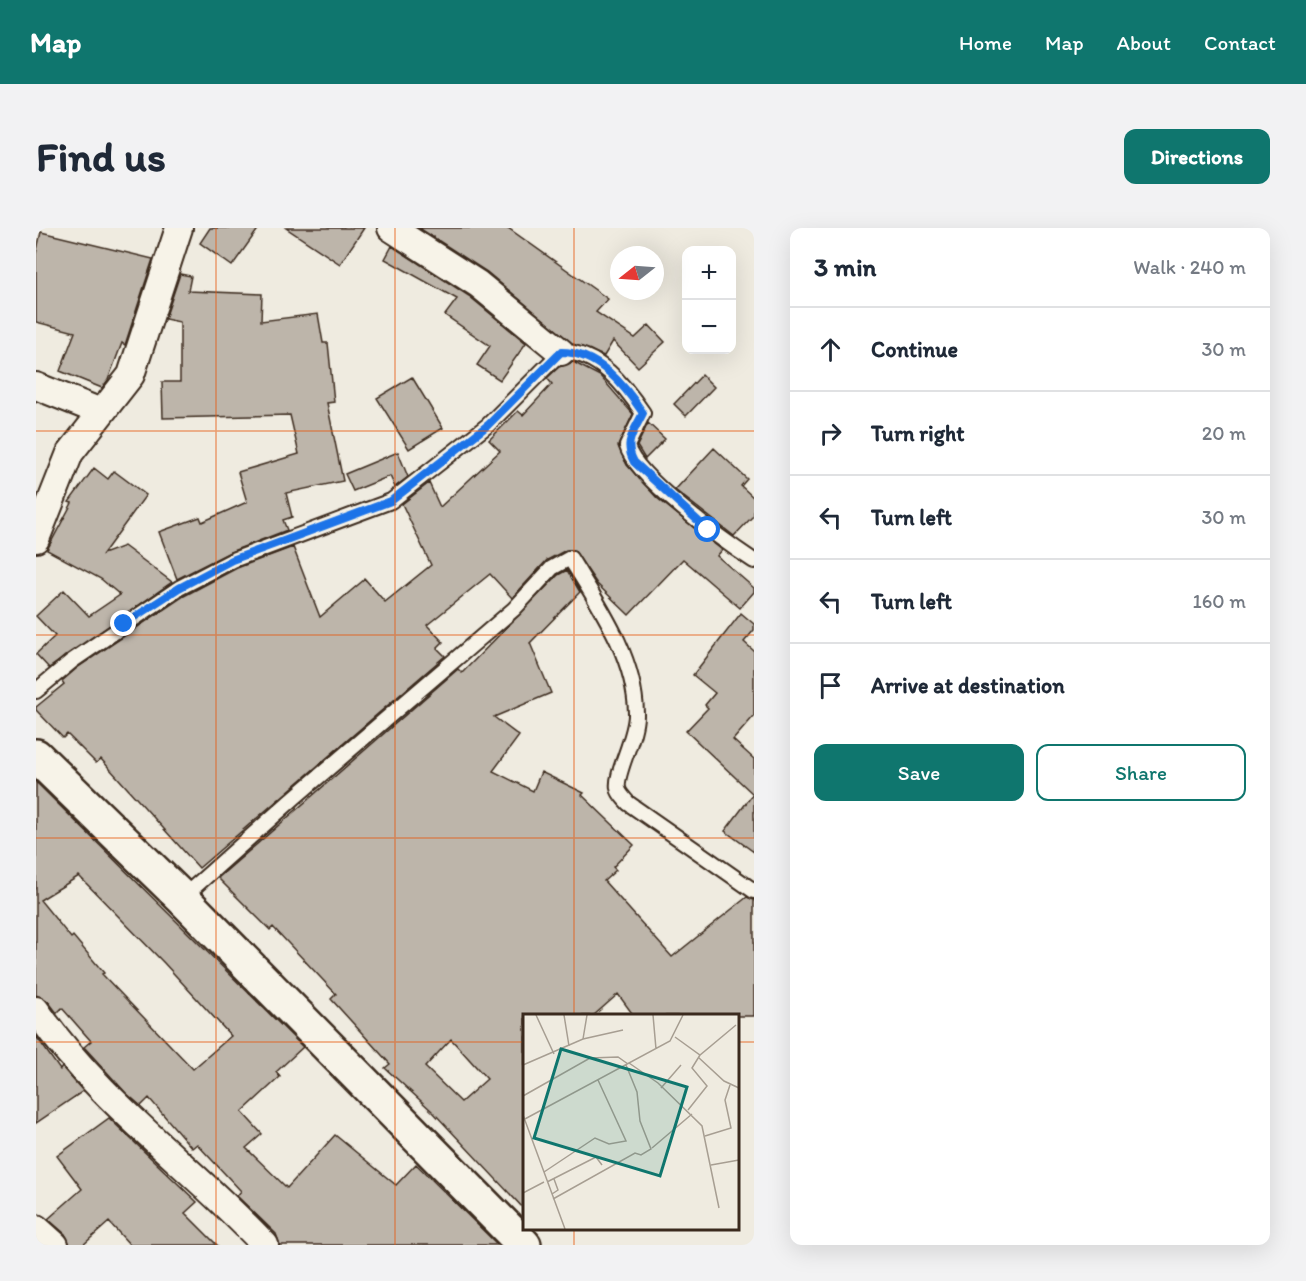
<!DOCTYPE html>
<meta charset="utf-8">
<style>
:root{--surface:#fff;--page:#f2f2f3;--text:#1f2937;--muted:#747a83;--line:#e0e1e3;--accent:#0f766e}
body{margin:0;font-family:Itim,sans-serif;background:var(--page);color:var(--text)}
.controls{position:absolute;right:18px;top:18px;display:grid;overflow:hidden;border-radius:12px;box-shadow:0 6px 24px #0002}
.controls button{width:54px;height:54px;display:grid;place-items:center;padding:0;border:0;border-bottom:2px solid var(--line);background:var(--surface);color:var(--text);font:30px sans-serif}
.compass{position:absolute;left:574px;top:18px;width:54px;height:54px;border-radius:50%;background:var(--surface);box-shadow:0 6px 24px #0002;rotate:253deg}
.stop{position:absolute;width:18px;height:18px;margin:-14px;border:4px solid #1a73e8;border-radius:50%;background:#fff}
.stop.end{background:#1a73e8;border-color:#fff;box-shadow:0 2px 6px #0008}
.list{margin:0;padding:0;list-style:none}
h2{display:flex;justify-content:space-between;align-items:center;height:78px;margin:0;padding:0 24px;font-size:26px}
h2 small{font-size:20px;font-weight:400;color:var(--muted)}
.list li{display:grid;grid-template-columns:39px 1fr auto;gap:18px;align-items:center;box-sizing:border-box;height:84px;padding:0 24px;border-top:2px solid var(--line)}
.list b{display:block;font-size:22px;white-space:nowrap}
.list em{font-size:20px;font-style:normal;color:var(--muted)}
.actions{display:flex;gap:12px;padding:18px 24px}
.actions a{flex:1;padding:14px 0;border:2px solid var(--accent);border-radius:12px;text-align:center;font-size:21px;color:var(--accent)}
.actions .main{background:var(--accent);color:#fff}
.icon{flex:none;width:33px;height:33px;fill:none;stroke:currentColor;stroke-width:2;stroke-linecap:round;stroke-linejoin:round}
.map{position:relative;flex:none;width:718px;height:1017px;overflow:hidden;border-radius:12px}
header{display:flex;align-items:center;gap:36px;box-sizing:border-box;height:84px;padding:0 30px;background:var(--accent);color:#fff}
header strong{font-size:28px}
nav{display:flex;gap:33px;margin-inline-start:auto;font-size:21px}
.intro{display:flex;align-items:center;justify-content:space-between;box-sizing:border-box;height:144px;padding:0 36px}
h1{margin:0;font-size:42px}
.button{padding:15px 27px;border-radius:12px;background:var(--accent);color:#fff;font-size:21px;font-weight:700}
main{display:flex;gap:36px;padding:0 36px}
aside{flex:1;background:var(--surface);border-radius:12px;box-shadow:0 6px 24px #0002}
.map>svg:first-child{display:block}
.building{fill:#bdb5aa;stroke:#3b2a1e;stroke-width:1.5;fill-rule:evenodd}
.lines{fill:none;stroke-linecap:round;stroke-linejoin:round}
.service-casing{stroke:#3b2a1e;stroke-width:18}
.minor-casing{stroke:#3b2a1e;stroke-width:30}
.tertiary-casing{stroke:#3b2a1e;stroke-width:38}
.service{stroke:#f7f3e8;stroke-width:14}
.minor{stroke:#f7f3e8;stroke-width:26}
.tertiary{stroke:#f7f3e8;stroke-width:33}
.route{stroke:#1a73e8;stroke-width:8}
.grid{fill:none;stroke:#e8590c;stroke-width:1.5;stroke-opacity:0.55}
.inset-road{fill:none;stroke:#a79e92;stroke-width:1.5}
.view{fill:#0f766e;fill-opacity:0.15;stroke:#0f766e;stroke-width:3}
.inset-edge{fill:none;stroke:#3b2a1e;stroke-width:3}
</style>
<header>
<strong>Map</strong>
<nav><a>Home</a><a>Map</a><a>About</a><a>Contact</a></nav>
</header>
<div class="intro"><h1>Find us</h1><a class="button">Directions</a></div>
<main>
<div class="map">
<svg width="718" height="1017" viewBox="0 0 718 1017">
<rect width="100%" height="100%" fill="#efebe0"/>
<filter id="ink" filterUnits="userSpaceOnUse"><feTurbulence type="fractalNoise" baseFrequency=".0167" numOctaves="2"/><feDisplacementMap in="SourceGraphic" scale="12" xChannelSelector="R" yChannelSelector="G"/><feConvolveMatrix kernelMatrix="1 2 1 2 8 2 1 2 1" color-interpolation-filters="sRGB"/></filter>
<g filter="url(#ink)">
<path class="building" d="M174,0H223L196,38L164,15Z
M250,0H328L304,36Z
M383,0H472L572,71L560,84L599,110L613,97L629,114L602,139L577,113L568,128L537,116L451,44Z
M5,4L117,31L89,117L86,115L72,152L66,160L24,143L39,104L0,94V26Z
M356,18L433,68L490,115L464,152L441,137L454,118L409,87L421,71L349,31Z
M144,46L155,48L152,63L226,66L225,93L282,86L287,115H292L298,174L291,175L307,253L250,265L256,289L247,292L251,302L194,324L141,351L123,304L164,289L166,294L211,274L202,244L263,226L254,187L127,190L126,154H144V94L129,91Z
M537,134L564,148L597,186L582,218L591,237L621,270L686,322L681,328L718,360V364L704,380L647,331L593,387L561,356L538,322H530L511,332L476,370L454,346L391,397L407,414L401,420L409,428L163,640L65,531L60,535L31,506L27,510L0,482V479L28,456L26,453L41,440L148,368L201,340L257,319L284,389L329,351L349,374L395,337L366,276L393,255L404,279L464,223L453,212L482,183L487,187L516,156L511,150L523,139Z
M666,147L678,159L650,188L638,176Z
M376,149L407,200L373,221L341,170Z
M612,195L629,211L609,231L601,218Z
M678,220L711,251L705,258L718,270V287L698,308L639,262Z
M362,224L372,249L359,259L354,248L317,263L309,246Z
M58,240L72,251L78,243L110,267L67,326L88,318L136,354L13,440L0,426L19,408L0,388L28,362L53,388L84,367L65,351L11,322L36,275L33,274Z
M531,342L544,364L494,415L515,465L458,489L483,508L457,543L497,563L505,544L548,565L546,567L598,617L577,639L580,642L568,653L636,729L711,669L718,672V788H598L582,766L557,788H489V982L397,884L349,840L354,836L295,771L300,766L237,699L234,702L182,650L422,441L426,445L522,347ZM415,811L451,851L425,874L389,839Z
M705,385L718,396V402L708,414L718,423V488L697,512L718,531V624L689,603L717,566L650,503L672,480L669,477L679,465L657,447Z
M0,554L267,819L240,844L244,849L206,884L226,906L210,920L251,960L299,907L360,957L380,936L462,1017H244L240,1006L201,968L205,963L161,916L156,920L113,870L105,878L90,865L48,819L55,813L26,780L21,785L12,773L0,767ZM43,648L128,735L195,808L157,841L66,746L68,745L37,708L35,710L4,672Z
M0,808L24,842L26,839L47,863L0,895Z
M73,890L161,974L149,985L181,1017H94L73,994L47,1017H34L29,1006L12,991L46,961L21,928Z"/>
<g class="lines">
<defs>
<path id="service" d="M0,463L36,433L143,360L197,332L355,273L452,197L525,124C562,123 589,158 607,185L591,218C599,249 689,314 718,333
M146,670L259,569L478,381L516,340L534,330C562,376 599,428 600,485C601,508 579,545 582,560C583,566 588,570 592,575L718,663"/>
<path id="minor" d="M355,0L442,56L525,124
M0,158L65,184
M0,311L34,225L95,147L143,0
M0,782C62,873 154,937 229,1017
M0,1000L19,1017"/>
<path id="tertiary" d="M0,528L146,670L488,1017"/>
</defs>
<use href="#service" class="service-casing"/>
<use href="#minor" class="minor-casing"/>
<use href="#tertiary" class="tertiary-casing"/>
<use href="#service" class="service"/>
<use href="#minor" class="minor"/>
<use href="#tertiary" class="tertiary"/>
</g>
</g>
<g class="lines" filter="url(#ink)">
<path class="route" d="M88,396L143,360L196,332L355,273L452,197L525,124C562,124 589,158 607,185C598,204 587,214 598,234L672,302"/>
</g>
<path class="grid" d="M180,0V1017M359,0V1017M538,0V788M0,203H718M0,407H718M0,610H718M0,814H488M702,814H718M538,1000V1017"/>
<g transform="translate(487 786)">
<rect width="216" height="216" fill="#efebe0"/>
<path class="inset-road" d="M13,1L31,40M41,1L46,32M130,1L133,35M152,23L177,41L213,11M60,25L64,1M175,43L201,67L216,74M106,49L135,69L179,112L196,194M0,51L60,25L100,16M138,74L158,51M0,82L67,44L95,43L105,50M165,96L184,72L169,54L177,41M0,101L42,215M0,106L147,27L160,1M182,122L208,114L202,86L207,71M129,134L169,100M188,151L216,146M21,158L72,124L86,130L103,127L75,66M24,168L73,143L79,151M0,179L21,168M29,180L35,176L31,165M30,185L112,139L118,141L128,135L117,107L114,78L103,51"/>
<path class="view" d="M38,35L164,73L137,162L11,124Z"/>
<rect width="216" height="216" class="inset-edge"/>
</g>
</svg>
<div class="controls">
<button>+</button>
<button>−</button>
</div>
<svg class="compass" viewBox="-18 -18 36 36"><path d="M0-13l5 13h-10z" fill="#e53935"/><path d="M0 13l5-13h-10z" fill="#747a83"/></svg>
<div class="stop" style="left:672px;top:302px"></div>
<div class="stop end" style="left:88px;top:396px"></div>
</div>
<aside>
<h2>3 min<small>Walk · 240 m</small></h2>
<ul class="list">
<li><svg class="icon" aria-label="ahead" viewBox="0 0 24 24"><path d="M12 20V5M6 11l6-6 6 6"/></svg><div><b>Continue</b></div><em>30 m</em></li>
<li><svg class="icon" aria-label="right" viewBox="0 0 24 24"><path d="M7 20v-9h11M14 6l5 5-5 5"/></svg><div><b>Turn right</b></div><em>20 m</em></li>
<li><svg class="icon" aria-label="left" viewBox="0 0 24 24"><path d="M17 20v-9H6M10 6l-5 5 5 5"/></svg><div><b>Turn left</b></div><em>30 m</em></li>
<li><svg class="icon" aria-label="left" viewBox="0 0 24 24"><path d="M17 20v-9H6M10 6l-5 5 5 5"/></svg><div><b>Turn left</b></div><em>160 m</em></li>
<li><svg class="icon" aria-label="arrive" viewBox="0 0 24 24"><path d="M6 21V4h12l-3 4 3 4H6"/></svg><div><b>Arrive at destination</b></div></li>
</ul>
<div class="actions"><a class="main">Save</a><a>Share</a></div>
</aside>
</main>
